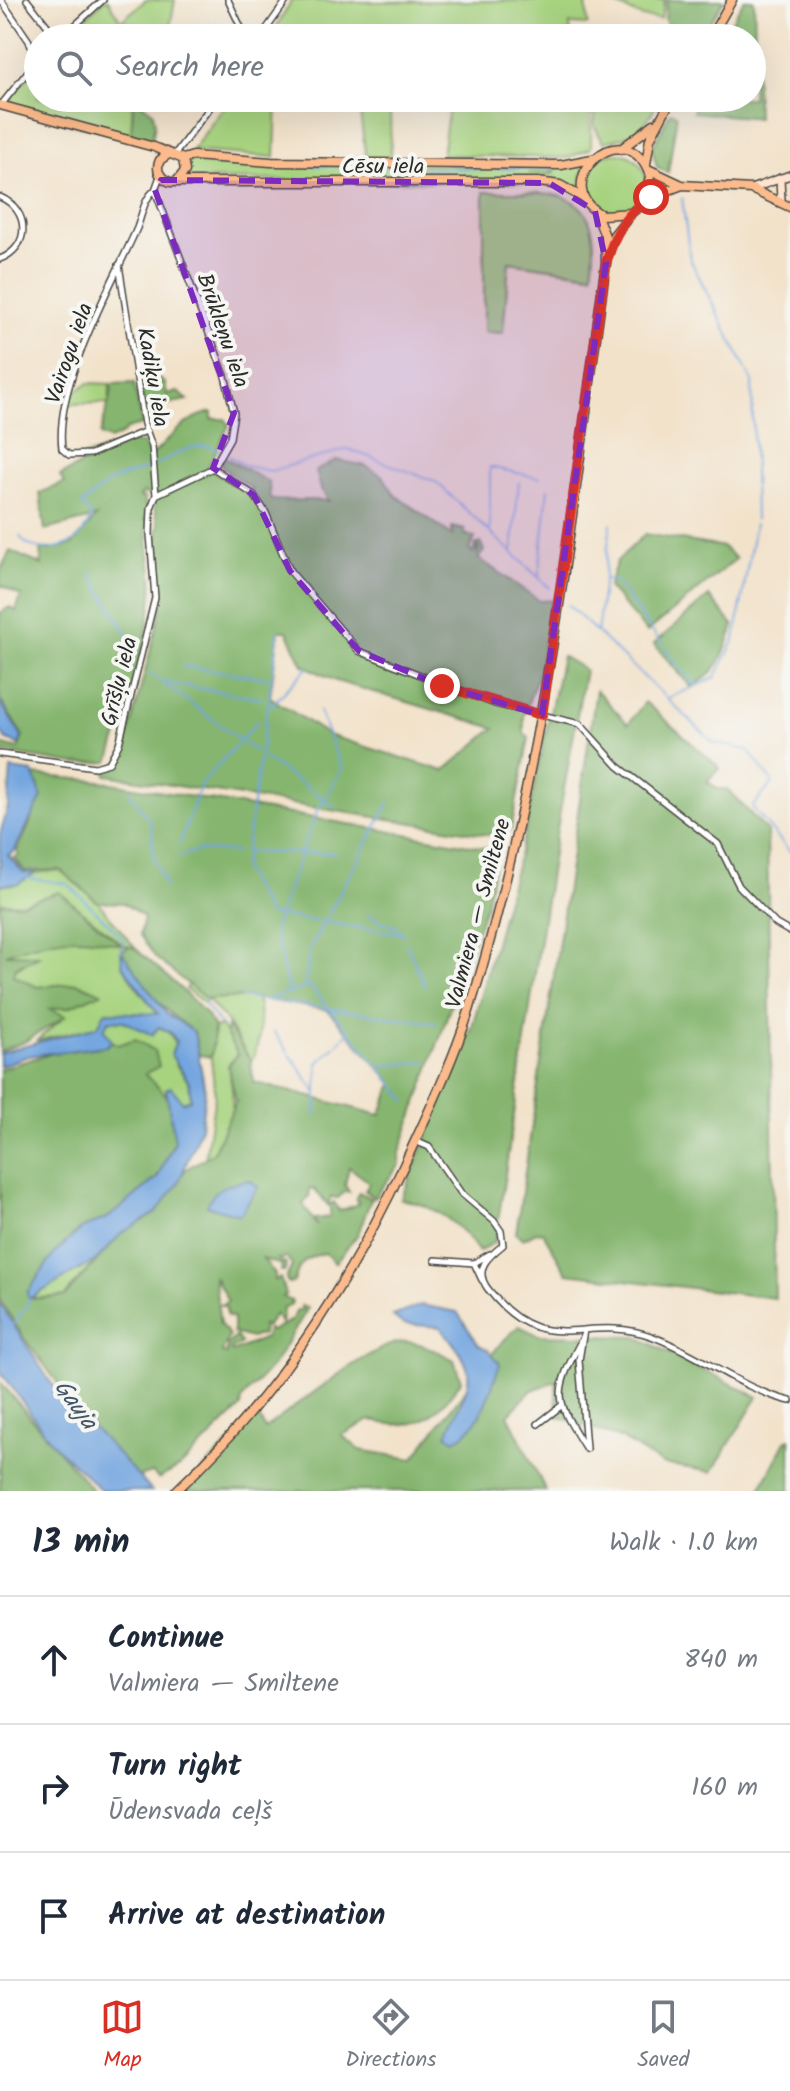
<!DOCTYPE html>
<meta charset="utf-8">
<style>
:root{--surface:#fff;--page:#f6f6f7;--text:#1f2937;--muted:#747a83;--line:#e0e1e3;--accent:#d93025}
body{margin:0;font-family:Kalam,sans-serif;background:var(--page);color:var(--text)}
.stop{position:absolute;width:24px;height:24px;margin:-18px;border:6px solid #d93025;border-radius:50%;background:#fff}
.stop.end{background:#d93025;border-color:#fff;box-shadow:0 2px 8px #0008}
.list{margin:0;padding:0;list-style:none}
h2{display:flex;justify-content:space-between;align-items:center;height:104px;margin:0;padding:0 32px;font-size:34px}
h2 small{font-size:26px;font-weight:400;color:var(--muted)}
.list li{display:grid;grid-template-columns:52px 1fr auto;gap:24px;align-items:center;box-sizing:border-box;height:128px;padding:0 32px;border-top:2px solid var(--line)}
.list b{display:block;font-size:30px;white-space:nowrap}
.list p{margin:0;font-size:26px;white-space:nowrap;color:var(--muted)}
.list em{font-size:26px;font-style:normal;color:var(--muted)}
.icon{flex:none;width:44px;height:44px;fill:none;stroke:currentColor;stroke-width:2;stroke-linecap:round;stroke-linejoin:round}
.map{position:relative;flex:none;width:790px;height:1491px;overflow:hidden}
.search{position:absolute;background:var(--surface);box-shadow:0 8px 32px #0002;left:24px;right:24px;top:24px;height:88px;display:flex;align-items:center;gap:20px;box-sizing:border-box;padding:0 28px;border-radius:44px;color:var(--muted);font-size:30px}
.sheet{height:488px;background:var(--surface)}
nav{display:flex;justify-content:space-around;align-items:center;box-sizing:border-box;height:112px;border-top:2px solid var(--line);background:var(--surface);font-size:22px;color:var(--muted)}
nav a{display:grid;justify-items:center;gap:4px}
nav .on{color:var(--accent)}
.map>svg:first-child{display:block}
.green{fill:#a7d37f;stroke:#697f55;stroke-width:2}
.forest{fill:#85b56e;stroke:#58704c;stroke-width:2;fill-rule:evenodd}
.water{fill:#73a5df;stroke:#4f6885;stroke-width:2}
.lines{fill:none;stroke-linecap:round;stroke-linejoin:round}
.stream{stroke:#73a5df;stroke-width:2}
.minor-casing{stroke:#494643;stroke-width:8}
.secondary-casing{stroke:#494643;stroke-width:10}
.primary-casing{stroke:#494643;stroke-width:11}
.minor{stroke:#fff;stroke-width:5}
.secondary{stroke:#fde4d1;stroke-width:7}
.primary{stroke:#fbbb8c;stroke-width:8}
.route{stroke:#d93025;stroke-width:10}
.marked{fill:#7b2cbf;fill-opacity:0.2;stroke:#7b2cbf;stroke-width:6;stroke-dasharray:16 10;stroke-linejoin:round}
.labels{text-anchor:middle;stroke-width:8;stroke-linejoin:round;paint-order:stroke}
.street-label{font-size:22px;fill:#2b2b2b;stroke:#f6f6f2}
.water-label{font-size:24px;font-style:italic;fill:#44566a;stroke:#f6f6f2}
</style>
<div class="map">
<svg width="790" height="1491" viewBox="0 0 790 1491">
<rect width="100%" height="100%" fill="#f6f6f2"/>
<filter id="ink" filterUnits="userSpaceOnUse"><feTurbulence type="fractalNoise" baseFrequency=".0125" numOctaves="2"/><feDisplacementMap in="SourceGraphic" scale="16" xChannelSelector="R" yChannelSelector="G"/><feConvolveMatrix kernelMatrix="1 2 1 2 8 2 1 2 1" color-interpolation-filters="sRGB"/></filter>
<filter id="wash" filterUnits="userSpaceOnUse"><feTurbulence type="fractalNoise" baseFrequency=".006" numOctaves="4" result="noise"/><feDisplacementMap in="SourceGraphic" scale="32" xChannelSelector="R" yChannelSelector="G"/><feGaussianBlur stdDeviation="1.8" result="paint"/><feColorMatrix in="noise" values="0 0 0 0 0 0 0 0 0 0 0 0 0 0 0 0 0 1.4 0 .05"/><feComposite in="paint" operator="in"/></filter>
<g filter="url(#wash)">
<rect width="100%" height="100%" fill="#f2e2ca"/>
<path class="green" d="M104,0H108L121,21L146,0H175L168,38H65Z
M292,0L343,2L665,0L661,19L642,17L617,5L586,2L588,25L570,24L571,38H284L274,31Z
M38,64V98H133L131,135L70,124L12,105L11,96Z
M230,98H277L275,157L192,151Z
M358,98H421L412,111L390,108L391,159L366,158Z
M450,98H591V148L568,158L442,155Z
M597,98H660C644,128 638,136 603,142L594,125Z
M586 183a30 30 0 1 1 60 0a30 30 0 1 1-60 0Z
M189,158L210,162L555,167L551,173H528L553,174L556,167L584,164L579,193L564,183L185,179Z
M484,192C552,193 605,183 592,274L509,262L503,333L484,332Z
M89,383L110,384L109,403L69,404L70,394Z
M60,870L98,902L135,948L122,945C117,971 143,994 159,1015L106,1012L99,1026L36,1041L65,1016L46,1009L69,1007L100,993L78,983L37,987L13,975L16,968L38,956L2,955L54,937L91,936L121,943L59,892L21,904L0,903V885L18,884L35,873Z
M252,973C259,1001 266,1035 251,1061L225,1019L208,1000L204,1003L186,989L190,980L207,999L241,997Z
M109,1020L124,1021L152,1034L159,1027C177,1035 176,1045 175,1064L189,1082L191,1099L183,1102L166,1089L167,1096L145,1074L106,1046L104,1028Z
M221,1026L238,1055L228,1065C238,1111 233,1128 204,1165L215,1096L211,1057L214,1028Z
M96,1260L65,1296L29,1299Z"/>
<path class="forest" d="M667,0H724L700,38H680L665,21Z
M744,0H754L757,118L693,112L697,98H752V38H722Z
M134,98L153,112L155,124L152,139L131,135Z
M670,112L677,115L668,173L657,167L652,149Z
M155,376L165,383L167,394L178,392L188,400L144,408L140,385Z
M134,383L142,425L126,429L124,433L110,440L100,435L112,390L110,384Z
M212,412V419H225L229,425L208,468L246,493L252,489L222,467V456L269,482L270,499C277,503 313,498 329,501L321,489L316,471L336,460L366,466L383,476L395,495L452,535V527L465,530V534L475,538L469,550L473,553L475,546L477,553L479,549L475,545L481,543L484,551L478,558L540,601L551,600L539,671L524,715V733L529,738L511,829L495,835L484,834L106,775V770L119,762L124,752L162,606L155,537L159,526L151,495L143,493L140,497L144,498L148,515L144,520H148C145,545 155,569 152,594C147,650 127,709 109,762L75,764L0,752V744L18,749L23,736L0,699V613L10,607L16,611L21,596L0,585V571L10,551L42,565L40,551L72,545L96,517L45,530L40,493L64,483L60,476L80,465L83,457L124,442L143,443L150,457C170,439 184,418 212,412ZM279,631H287L303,665L336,681L495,728L444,771L328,735L270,697Z
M645,534L723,547L736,559L647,632L608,587L617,561Z
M709,596L734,626C724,653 719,674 691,687L654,644Z
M562,656L585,670L554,846L495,1242L479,1252C459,1223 436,1206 401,1199L472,1027L523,840Z
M596,690L628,724L645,702L720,768L707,781L718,789H727L767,831L775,1298L567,1273L543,1233L536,1232L523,1239L516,1233Z
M22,774L100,781L498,850L486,904L400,1152V1164L374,1198L365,1191L369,1182L349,1167L345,1185L349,1192L345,1191L338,1198L331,1197L328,1205L314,1189L310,1188L309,1197L303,1204L317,1226L314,1219L330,1217V1205L334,1202L339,1211L359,1204L356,1198L359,1192L371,1199L358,1234L335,1263L325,1253C306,1257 299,1262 294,1282L288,1283L286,1278L292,1266L287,1258L278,1259L286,1264L285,1271H281L282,1265L263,1259L275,1274V1280L280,1278L286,1295L282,1297L292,1301L291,1305L283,1309L281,1323L275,1314L266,1327L263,1325L262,1334L251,1338L233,1333V1318L226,1315V1307L220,1305L228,1301L214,1276L220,1324L229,1335L222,1353L227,1354V1345L236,1336L241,1343L231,1349L232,1352L265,1338L267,1329L271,1331L292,1320L297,1310H302L301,1306L308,1308L273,1365L242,1399L241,1407L180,1467L158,1479L153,1473L137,1477L89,1424L24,1338L0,1300V1069L53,1053L106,1046L112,1041L118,1045L135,1039L155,1051L159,1066L145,1074L167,1096L175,1141L157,1178L109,1217L80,1229L55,1253L27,1293L31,1299L65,1296L122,1233L156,1213L186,1169L213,1153L236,1101L228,1065L238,1055L226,1034L227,1026L251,1061L253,1082L380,1115L393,1084L328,1010L248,997L206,999L156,958L140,935L144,917L123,903L98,902L60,870L25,871L14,858L19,855L17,851C35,815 38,811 22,774Z
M59,892L122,945C75,932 51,938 5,954L40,955L16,967L13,975L37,987L78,983L101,993L69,1007L48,1009L66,1016L24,1042L0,1051V903L21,904Z
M127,947L135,948C150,962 210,1012 213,1026C215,1035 212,1048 211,1057L199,1055L194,1032C165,1012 138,983 122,952Z
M519,1326L538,1335L637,1337L758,1397L712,1472L662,1464L622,1439L557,1416L556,1381L532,1390L508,1415L546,1491H181L258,1415L265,1429C294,1408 369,1346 401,1342C418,1340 439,1352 454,1360L461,1381C435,1419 416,1433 370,1420L342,1435L360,1450L413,1459L500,1344Z
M1,1383L93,1491H0Z
M790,1439V1491H759L786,1441Z"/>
<path class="water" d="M0,702L22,737L19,745L5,739L0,729Z
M11,769L33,772L42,797L14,852L8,855L23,872L35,873L18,884L0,885V834L8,807Z
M121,951L167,1014L194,1032L205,1090L201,1127L178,1184L156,1213L122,1233L96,1260L29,1299L27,1293L55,1253L81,1229L109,1217L157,1178L175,1141L166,1089L171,1087L183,1102L191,1099L189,1082L171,1055L176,1041L170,1032L159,1027L152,1035L124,1021L109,1020L104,1029L112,1041L106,1046L28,1056L0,1066V1053L98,1026L105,1012L158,1014L122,965Z
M250,1180L258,1187L240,1215L207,1206C214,1185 230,1184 250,1180Z
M0,1304L51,1383L152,1491H102L53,1444L0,1371Z
M421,1305L457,1312L479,1345L489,1350L500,1364C491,1388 480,1431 454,1440L447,1435C469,1379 484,1378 440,1327L403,1324L393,1316Z"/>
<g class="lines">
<path class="stream" d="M212,163L418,169
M422,169H553
M682,198L690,259L752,381L755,520
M229,456L246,466L271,471L348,449L435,481L550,588
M156,465C174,456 197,438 219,450
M490,530V467L540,478
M20,536C29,555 71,551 82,533C86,528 88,523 92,517L82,504L111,481L150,467
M512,552L519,482
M91,574L138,652
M539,575L548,489
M606,579L616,582L678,666L697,686
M568,605L714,743L748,750L773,783L752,807L790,852
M279,631L243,869L268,914L404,934
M597,633L611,523
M182,666L267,678
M150,673L255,751
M166,683L261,698
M668,698L715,678L735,639L755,524
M271,706L307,668
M319,711L342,769L317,812L301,853H334
M264,758L336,807
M129,792L151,823L154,858L166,886
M180,843L201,784L257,722
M247,852L301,853L274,929L289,993
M179,856L201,850L236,852
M27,878L68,884L117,932L124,941L122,952
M368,915L401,930
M407,944L425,986
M305,987L309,950L389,803
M242,997L436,1023
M269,999L310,986L349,1032L318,1063L316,1116
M204,1003L221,1026
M274,1032L317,1093
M349,1032L407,1101
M378,1066L427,1062
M25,1310L29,1299
M13,1324L18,1321L21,1311"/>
</g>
</g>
<g filter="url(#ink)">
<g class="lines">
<defs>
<path id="minor" d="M1,0L29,41L36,61
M27,0L57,38
M228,0L246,38
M61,38L103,0
M260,38L287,0
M1,105L37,60
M175,154L217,98
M0,197C30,210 31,247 0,259
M146,431L91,454L69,455L62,449C54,384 111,287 137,228C142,215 144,198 155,190
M213,468L254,495L266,513L290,571L359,651L495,704L580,724L618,766L718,844L739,886L776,924L790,932
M156,495L213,468L230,438L234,413L225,376L155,190L160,176
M0,754L95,767L109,763L119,744L155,598L150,534L151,508L156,495L152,446L144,424L119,265
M415,1141L429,1147L461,1193L494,1221L501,1231L503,1245C488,1257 473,1269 488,1289C544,1362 583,1312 651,1336C699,1353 740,1389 790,1401
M435,1260L474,1263
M482,1280L474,1263L490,1254
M584,1330L579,1360L586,1448
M582,1339C553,1394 554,1398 586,1449
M538,1424L561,1406"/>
<path id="secondary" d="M780,178L781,201
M751,189L790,175"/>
<path id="primary" d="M710,38L732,0
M0,105L154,147L183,159L193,156L271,162L561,165L592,159
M621,149L654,124
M169,154L160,160C155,170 160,178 170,182H538L560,185L585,199
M646,164L650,139L672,98
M648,169L682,185L751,189L790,207
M178,180L185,171L183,159
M645,201L650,176C626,107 544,185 602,215L631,213L651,197L682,185
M608,255L614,235L630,215
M176,1491C275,1399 347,1287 404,1165C427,1115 452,1064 469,1011C546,769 571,515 606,263L605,236L595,211"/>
</defs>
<use href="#minor" class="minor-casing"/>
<use href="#secondary" class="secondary-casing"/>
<use href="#primary" class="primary-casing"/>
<use href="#minor" class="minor"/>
<use href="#secondary" class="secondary"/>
<use href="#primary" class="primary"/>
</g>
</g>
<g class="lines" filter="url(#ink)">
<path class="route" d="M442,686L542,715L606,263C614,236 625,212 651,197"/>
</g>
<path class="marked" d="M161,180L549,183L595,211L606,263L542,715L442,686L359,651L290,571L254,495L213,468L234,413L155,190Z"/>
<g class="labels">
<g class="street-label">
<text x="383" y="173">Cēsu iela</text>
<text transform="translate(224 330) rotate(71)" y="8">Brūkleņu iela</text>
<text transform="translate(68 353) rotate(-71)" y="8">Vairogu iela</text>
<text transform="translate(154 377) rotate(80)" y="8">Kadiķu iela</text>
<text transform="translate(118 681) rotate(-76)" y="8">Grīšļu iela</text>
<text transform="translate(477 913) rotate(-75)" y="8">Valmiera — Smiltene</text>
</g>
<g class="water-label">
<text transform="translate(76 1404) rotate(54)" y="8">Gauja</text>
</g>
</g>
</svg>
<div class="stop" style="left:651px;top:197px"></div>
<div class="stop end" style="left:442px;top:686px"></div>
<div class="search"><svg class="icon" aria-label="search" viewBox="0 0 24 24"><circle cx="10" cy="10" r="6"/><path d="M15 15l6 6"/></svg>Search here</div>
</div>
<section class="sheet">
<h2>13 min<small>Walk · 1.0 km</small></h2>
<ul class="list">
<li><svg class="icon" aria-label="ahead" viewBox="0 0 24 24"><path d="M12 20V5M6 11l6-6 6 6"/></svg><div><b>Continue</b><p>Valmiera — Smiltene</p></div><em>840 m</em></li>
<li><svg class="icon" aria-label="right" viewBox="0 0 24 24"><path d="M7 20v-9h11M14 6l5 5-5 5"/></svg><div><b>Turn right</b><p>Ūdensvada ceļš</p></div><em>160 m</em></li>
<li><svg class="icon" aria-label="arrive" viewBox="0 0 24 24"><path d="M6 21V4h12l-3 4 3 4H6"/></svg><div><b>Arrive at destination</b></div></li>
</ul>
</section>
<nav>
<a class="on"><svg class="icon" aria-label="map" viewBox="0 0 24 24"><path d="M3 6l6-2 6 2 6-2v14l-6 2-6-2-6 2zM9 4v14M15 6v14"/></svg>Map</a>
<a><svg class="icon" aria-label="directions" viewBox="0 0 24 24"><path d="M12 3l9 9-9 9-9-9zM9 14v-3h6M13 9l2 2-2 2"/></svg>Directions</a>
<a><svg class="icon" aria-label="saved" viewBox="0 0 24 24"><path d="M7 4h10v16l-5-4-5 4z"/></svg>Saved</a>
</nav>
